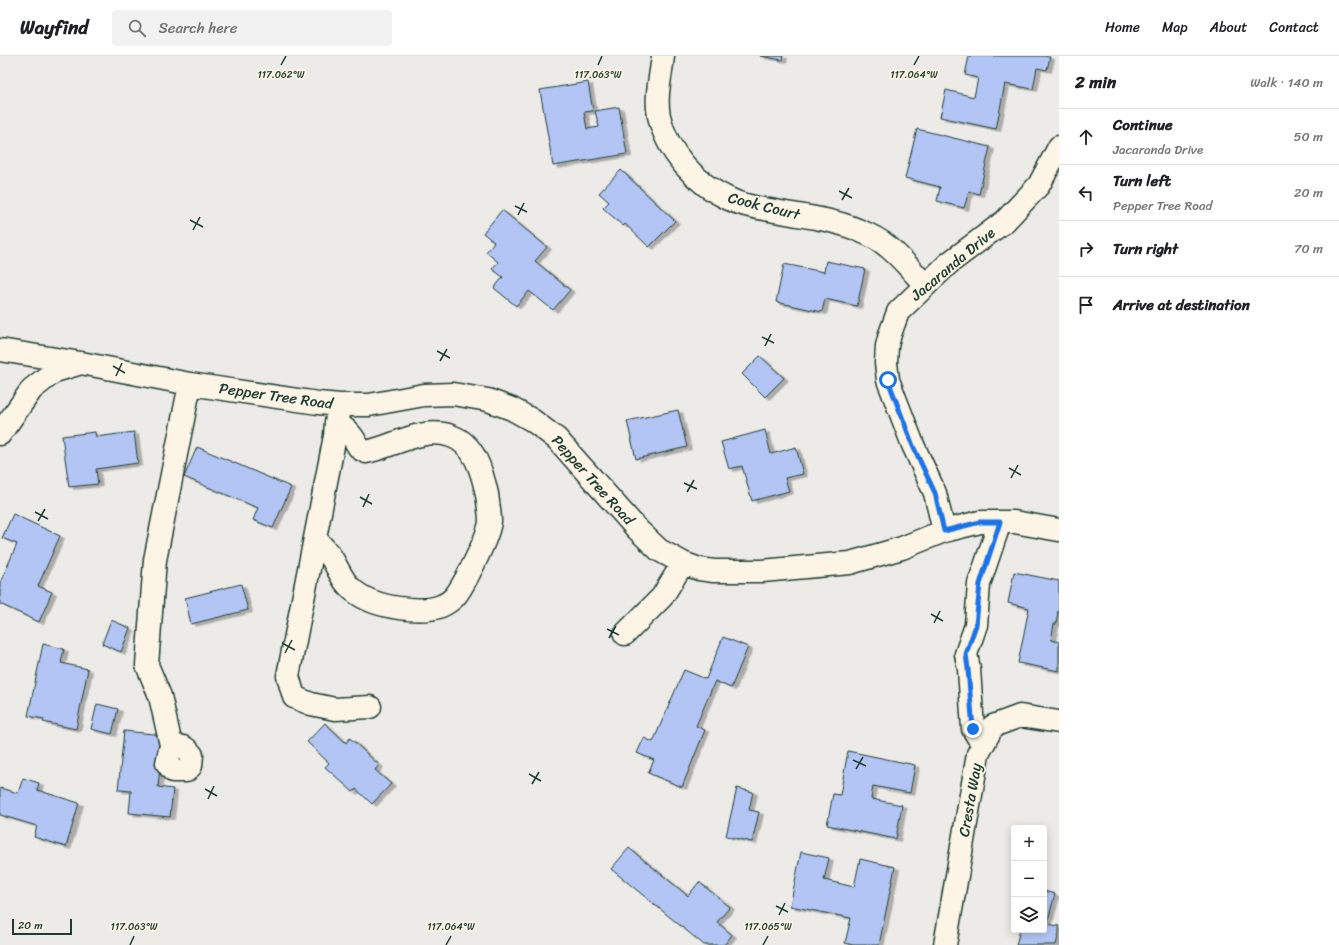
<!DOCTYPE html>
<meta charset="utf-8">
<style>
:root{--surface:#fff;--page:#f2f2f2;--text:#202124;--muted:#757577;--line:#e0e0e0}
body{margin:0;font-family:Sriracha,sans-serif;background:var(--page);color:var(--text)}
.controls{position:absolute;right:12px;bottom:12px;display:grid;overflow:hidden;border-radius:4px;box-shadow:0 2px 10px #0003}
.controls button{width:36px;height:36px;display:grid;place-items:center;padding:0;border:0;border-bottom:1px solid var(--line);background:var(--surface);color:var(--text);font:20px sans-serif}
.scale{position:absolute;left:12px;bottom:10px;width:60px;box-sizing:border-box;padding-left:4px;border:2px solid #1f3d34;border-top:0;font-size:11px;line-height:14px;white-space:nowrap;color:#1f3d34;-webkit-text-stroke:3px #fcf5e5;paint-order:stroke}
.stop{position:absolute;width:12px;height:12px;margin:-9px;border:3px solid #1a73e8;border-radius:50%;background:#fff}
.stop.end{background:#1a73e8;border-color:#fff;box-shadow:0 1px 4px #0008}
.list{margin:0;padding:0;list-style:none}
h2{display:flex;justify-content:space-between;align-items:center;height:52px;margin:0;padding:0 16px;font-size:17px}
h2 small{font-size:13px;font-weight:400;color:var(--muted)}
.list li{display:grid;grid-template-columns:26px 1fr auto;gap:12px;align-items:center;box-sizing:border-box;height:56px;padding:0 16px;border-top:1px solid var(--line)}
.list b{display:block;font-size:15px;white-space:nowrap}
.list p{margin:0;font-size:13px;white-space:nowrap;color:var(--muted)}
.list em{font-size:13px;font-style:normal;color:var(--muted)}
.icon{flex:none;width:22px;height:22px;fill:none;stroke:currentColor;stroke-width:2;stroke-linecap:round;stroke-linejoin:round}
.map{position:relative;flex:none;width:1059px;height:889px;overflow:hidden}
header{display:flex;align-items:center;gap:24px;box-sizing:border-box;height:56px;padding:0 20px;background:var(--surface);border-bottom:1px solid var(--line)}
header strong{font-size:19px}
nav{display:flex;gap:22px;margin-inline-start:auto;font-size:14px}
.search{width:280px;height:36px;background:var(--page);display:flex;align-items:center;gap:10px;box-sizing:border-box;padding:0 14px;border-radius:4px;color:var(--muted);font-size:15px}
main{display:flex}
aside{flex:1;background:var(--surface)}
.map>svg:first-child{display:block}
.building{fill:#b2c5f5;stroke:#1f3d34;filter:url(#shadow)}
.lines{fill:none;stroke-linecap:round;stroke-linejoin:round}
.minor-casing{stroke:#1f3d34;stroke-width:25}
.minor{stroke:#fcf5e5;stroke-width:22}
.route{stroke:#1a73e8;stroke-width:5}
.ticks{fill:none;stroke:#1f3d34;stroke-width:1.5}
.labels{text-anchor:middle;stroke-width:3.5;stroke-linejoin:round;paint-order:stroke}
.street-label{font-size:15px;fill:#1f3d34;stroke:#fcf5e5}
.ticks-label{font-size:10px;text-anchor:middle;fill:#1f3d34;stroke:#fcf5e5;stroke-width:3.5;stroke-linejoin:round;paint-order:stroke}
</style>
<header>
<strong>Wayfind</strong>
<div class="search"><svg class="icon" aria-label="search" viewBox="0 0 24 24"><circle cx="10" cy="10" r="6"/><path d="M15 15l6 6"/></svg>Search here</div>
<nav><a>Home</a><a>Map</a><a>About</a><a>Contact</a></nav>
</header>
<main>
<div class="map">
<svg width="1059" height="889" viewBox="0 0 1059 889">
<defs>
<filter id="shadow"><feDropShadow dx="4.5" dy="2.5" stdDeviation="0" flood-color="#0004"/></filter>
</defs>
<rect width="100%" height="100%" fill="#edebe8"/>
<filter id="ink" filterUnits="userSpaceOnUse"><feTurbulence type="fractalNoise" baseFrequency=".025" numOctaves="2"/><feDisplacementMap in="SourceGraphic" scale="8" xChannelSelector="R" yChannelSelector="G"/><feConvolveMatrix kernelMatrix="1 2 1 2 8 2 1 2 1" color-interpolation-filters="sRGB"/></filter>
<g filter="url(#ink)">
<path class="building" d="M760,0H783L782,4Z
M969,0H1043L1050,1L1047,14L1037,12L1033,33L1005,28L996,73L940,61L946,34L974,41L978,22L965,19Z
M588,26L593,55L584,56L587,73L599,71L595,55L619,51L627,98L553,110L540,34Z
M917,73L990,91L979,138L969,135L964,152L937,145L940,131L905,122Z
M621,114L675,165L649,191L625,168L623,170L603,152L609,146L599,137Z
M502,154L547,191L535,205L570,234L553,254L529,235L516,250L494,232L503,221L492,213L498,206L486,196L494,186L483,177Z
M826,205L865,213L857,250L825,243L822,256L776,246L784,208L824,216Z
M760,300L784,322L765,341L742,318Z
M678,354L687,391L636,403L627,365Z
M765,374L771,398L796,391L803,418L785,422L789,435L752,445L742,410L729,413L721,386Z
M95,376L96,381L134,376L138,407L96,413L98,428L69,431L62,380Z
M197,391L291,431L273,472L253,464L258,452L184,421Z
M13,458L60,480L38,530L52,536L39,566L0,548V527L17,488L2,482Z
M1014,516L1059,525V556L1058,555L1056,568H1054L1051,584L1059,586V615L1018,607L1029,552L1008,547Z
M241,528L248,554L191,568L185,542Z
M111,564L130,572L121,596L102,588Z
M723,581L748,591L731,632L715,625L696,670L705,674L682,731L648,717L654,704L637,697L644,682L653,686L684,614L706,623Z
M43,588L64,593L61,607L88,613L76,673L43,666L44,663L28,660Z
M97,648L118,653L112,678L91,673Z
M325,667L346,687L350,682L379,709L375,714L391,728L372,748L356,733L353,736L325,711L329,707L307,686Z
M124,675L163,679L158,731L173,733L170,761L129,757L131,735L118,734Z
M848,695L915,709L910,737L873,730L871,743L902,749L896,783L827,769L833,738L840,739Z
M23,722L39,727L37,734L79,747L66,791L34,781L37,770L0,759V732L18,737Z
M737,732L753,736L749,754L759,756L752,786L726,780Z
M629,792L688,840L699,826L730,851L717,866L732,879L724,889H704L611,813Z
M801,796L829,802L824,824L854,831L860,803L895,811L879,889H853L845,887L851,862L790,850Z
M1044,835L1055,838L1047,868L1059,870V877L1056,889H1016L1020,874H1044Z"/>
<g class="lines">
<defs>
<path id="minor" d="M663,0C661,19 655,41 659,60C667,96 696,128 729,143C741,149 757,152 770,154C799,160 830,162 858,174C868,178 879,183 887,190C901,201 913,216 925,229
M0,294L81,307L190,328L318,347L340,349H369L424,339L453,338L488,344L512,353L532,364L557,383L637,473L659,494L683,507L699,513L714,515H762L850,507L902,492L944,475L980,466H1014L1059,474
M339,354L336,366L335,380L288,620L294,641L311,648L335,653L370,651
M0,378L32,333L55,315L78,308
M944,475L935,437L913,389L888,324L886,307L887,290L890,278L898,256L949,207L1005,165L1039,129L1059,91
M315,482C320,488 326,494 331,501C338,512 343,527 354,535C366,545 385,550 399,552C413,554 429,555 441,550C446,548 453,543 456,539C465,527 489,480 490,465C490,457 488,447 487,438C482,416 475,388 451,380C422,370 393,391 366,396C356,392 358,387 351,379C347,374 341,370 336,366
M625,578L662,541L683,507
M171,689C182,690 185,690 192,699L191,710L186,715H173L167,707L171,689L160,640L147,609L155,504L190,328
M983,689L973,673L969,613L966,598L976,569L979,528L1000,466
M945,889L978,698L993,670L1020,660L1059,666"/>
</defs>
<use href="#minor" class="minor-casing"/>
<use href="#minor" class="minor"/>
</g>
</g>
<g class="lines" filter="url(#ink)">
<path class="route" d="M888,324L913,390L935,437L944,475L980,466H1000L980,528L976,569L966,598L968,613L973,673"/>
</g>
<path class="ticks" d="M281,9L286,0M598,9L602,0M914,9L919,0M839,135L852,142M842,144L849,132M515,150L527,156M518,159L524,147M190,164L203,171M193,174L200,161M762,281L774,287M765,290L771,278M437,295L450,302M440,305L447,293M113,310L125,317M116,320L122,307M1009,412L1021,419M1011,422L1018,409M684,427L697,433M687,436L694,424M360,441L372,448M363,451L369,438M35,456L48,463M38,465L45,453M931,558L943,565M934,567L940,555M607,573L619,579M609,582L616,570M282,587L295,594M285,597L292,584M853,704L866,710M856,713L863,701M529,718L541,725M532,728L539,716M205,733L217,740M208,743L214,730M776,850L788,856M779,859L785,847M130,889L134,880M446,889L451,880M763,889L768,880"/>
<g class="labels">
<g class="street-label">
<text transform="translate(764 150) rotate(14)" y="5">Cook Court</text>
<text transform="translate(953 208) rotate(-40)" y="5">Jacaranda Drive</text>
<text transform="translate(276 340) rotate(8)" y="5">Pepper Tree Road</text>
<text transform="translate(593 424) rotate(48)" y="5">Pepper Tree Road</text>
<text transform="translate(970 744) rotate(-80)" y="5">Cresta Way</text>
</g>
</g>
<g class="ticks-label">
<text x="281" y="22">117.062°W</text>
<text x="598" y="22">117.063°W</text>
<text x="914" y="22">117.064°W</text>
<text x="134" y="874">117.063°W</text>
<text x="451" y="874">117.064°W</text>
<text x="768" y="874">117.065°W</text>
</g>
</svg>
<div class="controls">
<button>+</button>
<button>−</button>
<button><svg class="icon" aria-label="layers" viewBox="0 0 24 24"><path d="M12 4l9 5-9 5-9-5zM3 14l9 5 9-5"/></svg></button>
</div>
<div class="scale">20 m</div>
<div class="stop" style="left:888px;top:324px"></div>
<div class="stop end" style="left:973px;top:673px"></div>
</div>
<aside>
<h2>2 min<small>Walk · 140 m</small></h2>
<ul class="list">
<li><svg class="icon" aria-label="ahead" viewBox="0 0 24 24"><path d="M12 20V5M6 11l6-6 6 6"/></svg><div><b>Continue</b><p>Jacaranda Drive</p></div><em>50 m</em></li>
<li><svg class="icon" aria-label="left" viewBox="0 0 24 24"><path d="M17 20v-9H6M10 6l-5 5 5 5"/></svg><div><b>Turn left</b><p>Pepper Tree Road</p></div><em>20 m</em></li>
<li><svg class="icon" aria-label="right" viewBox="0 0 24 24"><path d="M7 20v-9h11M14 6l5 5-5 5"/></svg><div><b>Turn right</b></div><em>70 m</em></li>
<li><svg class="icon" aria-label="arrive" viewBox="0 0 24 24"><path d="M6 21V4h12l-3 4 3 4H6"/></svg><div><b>Arrive at destination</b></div></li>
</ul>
</aside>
</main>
